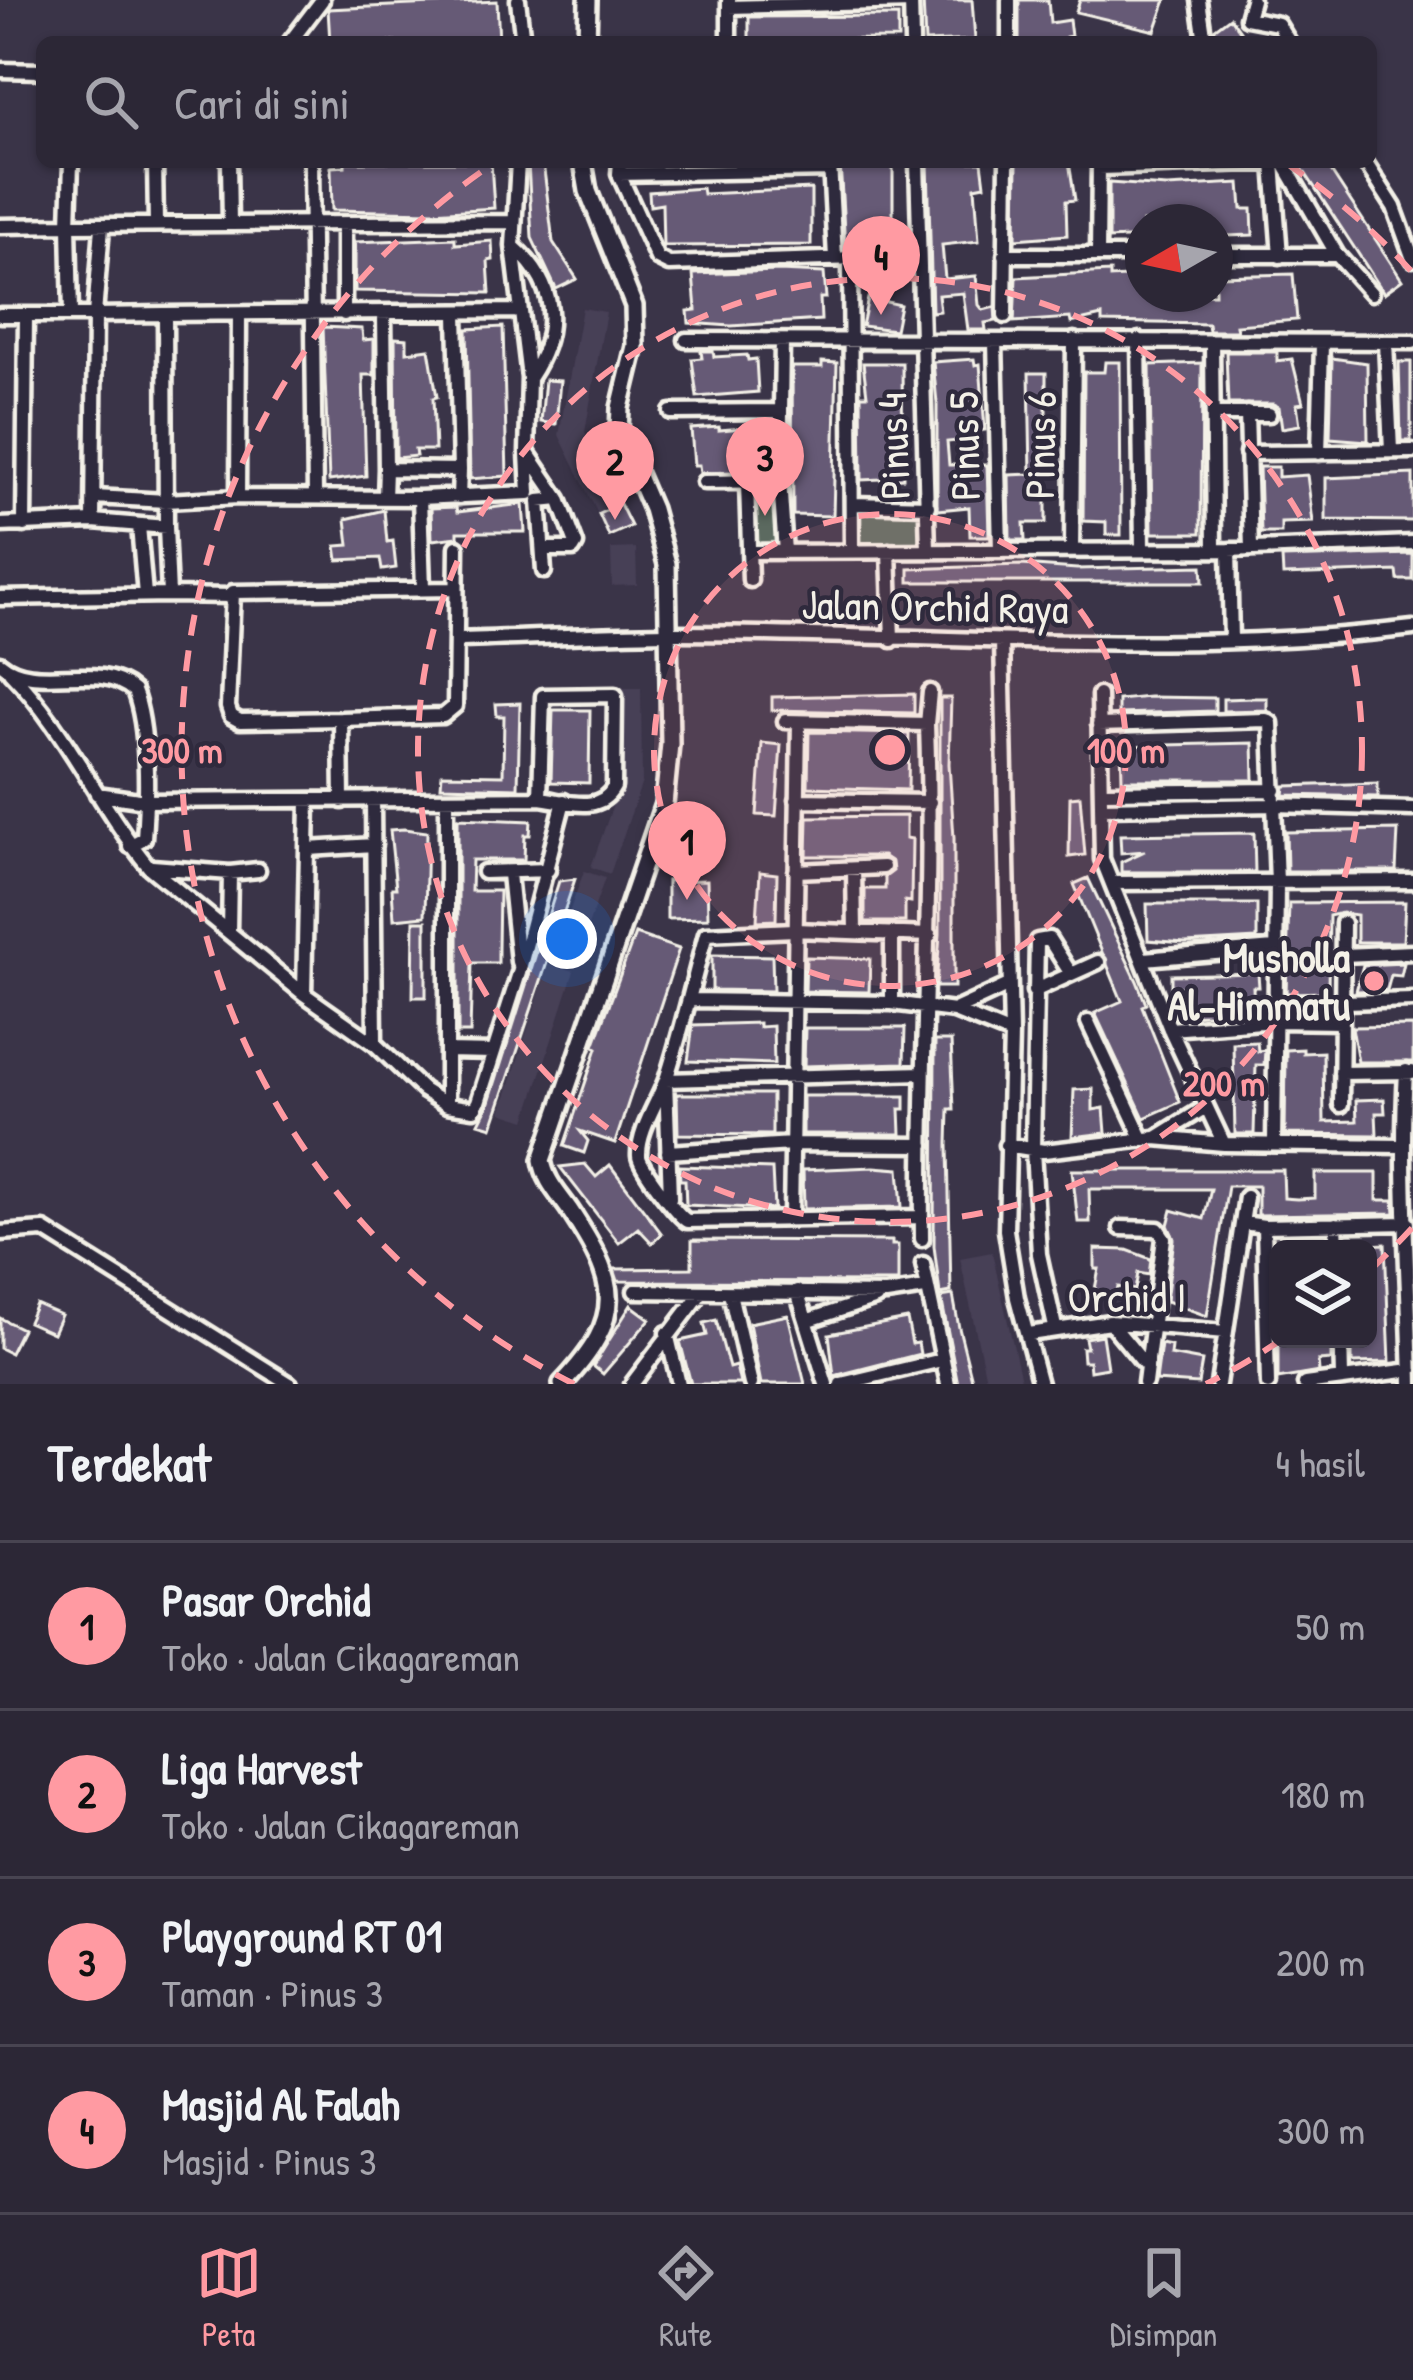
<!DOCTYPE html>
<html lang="id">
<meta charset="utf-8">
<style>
:root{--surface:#2c2736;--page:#342f3e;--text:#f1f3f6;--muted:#a6a5ad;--line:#484451;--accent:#ff9aa2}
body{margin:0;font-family:"Patrick Hand",sans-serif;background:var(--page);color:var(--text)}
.controls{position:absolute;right:36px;bottom:36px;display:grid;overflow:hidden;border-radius:18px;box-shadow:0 3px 9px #0004}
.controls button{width:108px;height:108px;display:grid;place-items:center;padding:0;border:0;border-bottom:3px solid var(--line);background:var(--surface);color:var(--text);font:60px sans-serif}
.compass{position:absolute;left:1125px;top:204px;width:108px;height:108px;border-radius:50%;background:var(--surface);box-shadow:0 3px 9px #0004;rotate:261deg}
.you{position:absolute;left:567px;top:939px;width:42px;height:42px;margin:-30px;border:9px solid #fff;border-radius:50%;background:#1a73e8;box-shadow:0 0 0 18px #1a73e833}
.badge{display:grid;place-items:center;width:78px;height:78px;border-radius:50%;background:var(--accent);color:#111;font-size:39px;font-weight:700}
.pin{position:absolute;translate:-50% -99px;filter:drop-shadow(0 3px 6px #0008)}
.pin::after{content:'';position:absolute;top:63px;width:42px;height:36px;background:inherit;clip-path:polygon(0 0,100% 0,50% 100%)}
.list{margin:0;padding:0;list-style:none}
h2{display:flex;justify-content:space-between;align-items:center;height:156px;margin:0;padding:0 48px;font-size:51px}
h2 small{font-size:39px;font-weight:400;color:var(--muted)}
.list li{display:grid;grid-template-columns:78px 1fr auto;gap:36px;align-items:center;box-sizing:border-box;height:168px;padding:0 48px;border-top:3px solid var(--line)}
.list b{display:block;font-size:45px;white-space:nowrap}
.list p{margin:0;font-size:39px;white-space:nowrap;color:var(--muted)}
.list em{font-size:39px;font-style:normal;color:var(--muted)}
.icon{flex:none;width:66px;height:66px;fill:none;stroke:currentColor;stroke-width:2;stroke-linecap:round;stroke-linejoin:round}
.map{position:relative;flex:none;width:1413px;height:1384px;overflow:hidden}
.search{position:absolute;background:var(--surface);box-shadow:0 3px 9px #0004;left:36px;right:36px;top:36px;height:132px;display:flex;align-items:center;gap:30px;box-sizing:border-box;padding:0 42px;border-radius:18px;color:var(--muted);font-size:45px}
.sheet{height:828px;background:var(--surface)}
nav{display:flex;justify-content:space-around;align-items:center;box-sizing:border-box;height:168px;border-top:3px solid var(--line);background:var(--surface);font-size:33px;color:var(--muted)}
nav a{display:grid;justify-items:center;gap:6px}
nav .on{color:var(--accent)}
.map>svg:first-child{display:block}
.built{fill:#473f56}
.green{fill:#5b6a60;stroke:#a8aea4;stroke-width:3}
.building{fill:#665a76;stroke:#f4f1e8;stroke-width:3}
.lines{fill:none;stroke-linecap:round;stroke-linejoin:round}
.minor-casing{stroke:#f4f1e8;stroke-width:21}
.tertiary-casing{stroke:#f4f1e8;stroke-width:24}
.minor{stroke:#2f2a3d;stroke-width:12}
.tertiary{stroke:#2f2a3d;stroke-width:15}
.ring{fill:none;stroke:#ff9aa2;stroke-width:6;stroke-dasharray:21 15}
.poi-dot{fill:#ff9aa2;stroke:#2f2a3d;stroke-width:4.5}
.labels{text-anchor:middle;stroke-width:9;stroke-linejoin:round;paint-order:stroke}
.street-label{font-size:42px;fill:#f4f1e8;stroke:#2f2a3d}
.poi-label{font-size:42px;font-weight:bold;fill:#f4f1e8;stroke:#2f2a3d;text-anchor:end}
.centre{fill:#ff9aa2;stroke:#2f2a3d;stroke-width:6}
.ring-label{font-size:36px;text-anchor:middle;font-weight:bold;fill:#ff9aa2;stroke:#2f2a3d;stroke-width:9;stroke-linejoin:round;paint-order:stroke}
</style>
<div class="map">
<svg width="1413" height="1384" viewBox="0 0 1413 1384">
<rect width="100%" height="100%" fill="#3a3448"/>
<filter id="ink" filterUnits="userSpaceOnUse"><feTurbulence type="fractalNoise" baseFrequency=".00833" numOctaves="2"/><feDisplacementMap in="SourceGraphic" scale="24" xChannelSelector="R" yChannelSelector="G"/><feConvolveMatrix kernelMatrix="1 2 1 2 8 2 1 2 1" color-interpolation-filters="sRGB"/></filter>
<g filter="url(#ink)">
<path class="built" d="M582,308L606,312L585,432L631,526L609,536L559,435Z
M636,548L637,585L612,586L611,549Z
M619,688H641L642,782L610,874L591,867L621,782Z
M584,871L605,878L575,962L554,954Z
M549,963L574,971L526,1120L501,1112Z
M992,1252L1022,1384H987L960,1258Z"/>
<path class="green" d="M776,489L779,542L754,543L752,490Z
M858,509L922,511V546L858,545Z"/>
<path class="building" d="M923,0H972L975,40L925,42Z
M1019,0H1048L1050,23L1069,20L1071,36L1066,37V42H1019Z
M1080,0H1166L1155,31L1076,12Z
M497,1L499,42H330L328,9Z
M898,16V39L749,40V17Z
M1230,17L1248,42H1223L1214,29Z
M345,162H491L494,208L433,212L332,210L331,167L345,166Z
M528,162H543L553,242L577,279L556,289L532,238Z
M840,162H893V234L908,233L909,246L845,248Z
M928,162H982L985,185L975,187L979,241L942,245L945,279L976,276L979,305L983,310L995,307L996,321L985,323L986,330H968L963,293L938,295L940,311L932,312Z
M1017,162H1069L1075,200L1066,201L1067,235L1016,239Z
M1298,162H1325L1402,280L1384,293Z
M1109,183L1167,187L1240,183L1242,209H1252L1253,235L1227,236L1228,244H1215V222H1143V237L1109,239Z
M702,188L703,194L811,189V245L663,246L662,204L650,206L649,192Z
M455,238V244L492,241L493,260L488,261L490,293L355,291V242Z
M779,271L824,273L826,298H820L821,320L731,326L689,323L688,311L696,310L693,274Z
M1110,272V278L1143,276V294H1215V276L1293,274L1297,320L1236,325L1237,331H1209L1208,324L1102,322V316L1071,323L1070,318L1014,322L1016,277Z
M868,298L900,305L895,330L862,326Z
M323,327L362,329L363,340L374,339V375H363L366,476L329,481Z
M503,327L507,476L470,479L467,329Z
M395,338L407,339V352L429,349L437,397L433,398L435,450H415L416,456L396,458Z
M701,351H713L714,357L747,355L748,360L756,359L758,392L697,397L692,359L702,358Z
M1226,352H1277V361L1292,359L1303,403L1297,404L1300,425L1282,428L1279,407L1273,404H1228Z
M1332,358L1367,363L1368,441L1330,438Z
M974,359L975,365L980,364L985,430L977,431L978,439L947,442L949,465H987L989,536H970L969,507L937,510V403L933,362Z
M822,362L837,363L833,516L793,515L792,367H822Z
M1105,362H1120L1121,535H1106V522L1083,521L1084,372H1104Z
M1399,362H1411V441H1401Z
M863,363H902L903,478L862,480L861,395H867Z
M1202,363L1201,533H1152L1150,365Z
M1029,373H1046V523H1024L1025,540H1010L1009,475L1031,474Z
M545,380L560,381L556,424L541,422Z
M719,427V430L755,427L756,446L766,445L768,471L700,473L699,465H694L691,429Z
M1259,467H1278V477L1307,475L1313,522L1281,523V533H1261Z
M1413,474V521L1326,520V478Z
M523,504L525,532H458V537L432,540L431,508L456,507L457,512Z
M620,504L631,526L609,536L599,514Z
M384,510L387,542L393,541L396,568L382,570L380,558L338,560L336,546L349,545L346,519Z
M1413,554V580H1398L1397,571L1283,575L1282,558Z
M1021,565L1077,569L1202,566L1203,582H909V569Z
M914,694V713L772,710V697Z
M1149,697L1215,698V711L1118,714V700Z
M940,698H951L949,764L954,838V987H936L940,934Z
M1253,698H1267V710L1223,711V699Z
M520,703L518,788L441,786L442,774L503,775L504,716H497L496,704Z
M553,710H590L589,783L551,782Z
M809,732L909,734L908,790L808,787Z
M762,743L781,745L776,816L757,815Z
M1253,743L1254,780H1122L1121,746Z
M1378,783V797L1284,795L1285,786Z
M1080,796L1085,855L1069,857L1070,797Z
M906,816V838L912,839L911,902L905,901V922H865V889H885V877L893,871L892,862L883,856H807L808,817Z
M458,818L531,821L530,835H525L524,860H472L471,891H499L498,949V963H472L470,1033H458Z
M404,829L427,832L425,916L394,919L392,888H396L390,830Z
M1398,830L1396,871H1287L1286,832Z
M1254,833L1255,872H1121V862L1145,851L1121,853L1120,835Z
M760,872L777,874L776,920L757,921Z
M1088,878L1137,981L1146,1004L1142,1006L1180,1102L1144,1118L1095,1013L1122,1001L1074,884Z
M575,879L492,1127L479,1123L488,1105L559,881Z
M707,880L708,918L667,919V881Z
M1405,902L1403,942H1357V915L1342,913L1329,916L1328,992L1286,993L1289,903Z
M1147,904H1257V939L1185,943L1148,940Z
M414,921H426V997H413Z
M635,934L679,949L615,1143L580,1131L588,1141L584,1153L564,1146L597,1048L594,1046Z
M712,955L772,956L773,991L712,990Z
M806,957L870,959L869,992L805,991Z
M1404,963L1401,976L1391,975L1387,990L1356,991L1363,965Z
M1258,973L1259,987H1253L1254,1012L1185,1015V987H1171V975Z
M759,1023V1027L773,1026L774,1064L688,1061L693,1025Z
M1413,1026V1062H1358L1352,1027Z
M805,1028H905L904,1063L804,1066Z
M935,1041H951L954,1109H949L948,1145L951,1292L940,1294L934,1246Z
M1257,1042L1258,1051L1265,1050L1264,1065H1256L1254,1134H1235L1233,1043Z
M1303,1049V1053L1323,1052L1324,1122L1357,1121L1356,1100L1384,1099L1385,1113H1376L1377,1135L1285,1134L1286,1050Z
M1093,1089V1110L1104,1108L1106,1133L1072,1137L1074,1090Z
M677,1094H772V1135L678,1134Z
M803,1096H905V1109H900L901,1134H803Z
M585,1164L596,1177L610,1165L662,1234L652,1243L638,1228L619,1243L560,1167Z
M679,1166L772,1169L774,1209L686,1205L685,1180H680Z
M874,1167L899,1169L902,1207L804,1209L803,1170Z
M1072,1170H1283L1284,1198L1297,1199L1315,1198V1173H1377V1200H1394L1395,1213L1258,1215V1186H1228L1207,1316L1166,1301L1174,1239L1168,1225L1172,1210L1204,1219L1211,1189H1089L1090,1222H1078Z
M692,1240L892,1241V1245H898V1282L618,1281L614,1269L692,1268Z
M1385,1244L1390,1362L1352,1363V1339H1369L1368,1245Z
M1095,1249L1127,1250L1151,1259L1149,1275L1138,1273L1135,1290L1118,1287L1116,1297L1094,1294L1099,1269H1095Z
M953,1295L959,1328L973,1384H958L941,1297Z
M36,1304L61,1315L53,1333L28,1322Z
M631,1305L650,1319L603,1374L593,1366Z
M788,1315L805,1384H761L749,1323Z
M0,1318L22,1329L10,1353L0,1348Z
M907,1319L912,1344L918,1343L920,1354L834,1376L829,1334Z
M716,1320L729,1368L736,1366L740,1384H691L680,1341L707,1335L704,1323Z
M1102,1335L1107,1368L1090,1371L1089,1361H1083L1082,1348H1087L1085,1338Z
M1278,1339H1331V1360L1318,1361L1319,1372L1278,1379Z
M1161,1344L1171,1346L1170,1355L1202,1361L1198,1384L1156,1381Z"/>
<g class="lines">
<defs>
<path id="minor" d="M518,0L523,42
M911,0L912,42
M1199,0L1205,42
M1252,0L1247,18L1278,24L1289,42
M729,1V42
M729,7L911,2
M290,42L322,0
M1009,42V0
M0,70L42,71
M155,162L156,224
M229,162L230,224
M311,162L315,495
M518,162L513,246L529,378L527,452L559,499L576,544L573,549H543
M620,162L619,174L657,258L669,264L918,256
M917,162L928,550
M1283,162L1337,255L1371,293
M1365,162L1394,207L1413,259
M830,163L835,258
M1273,163L1280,256
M1099,168L1283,162
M619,174L830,170
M0,226L69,225L71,162
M102,227L95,315L165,314L166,527
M514,247C557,285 561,330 530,377
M1005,255H1143
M1098,255L1099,162
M1215,255H1337
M850,258L852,549
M165,314L519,311
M344,314V226
M456,314L460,470
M0,315H95L93,521L0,525
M71,315L69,225L514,222
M384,315L386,469
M239,316L238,497L420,498L423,588
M1005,316L1007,162
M686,340L1413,342
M1139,340L1142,548
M782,341L780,481L785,552
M995,341L1000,550
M1386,342L1391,451
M1212,343L1214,548
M671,412L780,411
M1247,413L1251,549
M1213,414H1269
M1247,453L1413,451
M1319,453L1322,344
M704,482L780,481
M747,482L750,580
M95,497L166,501L238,497
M385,498L386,469L460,470L459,497
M420,498L529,493L527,453
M853,504L928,506
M93,521L166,527L169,595L231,596
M24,525L26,316
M139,526L145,595
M1072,550L1074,340
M1229,550L1231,641
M889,551L892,640
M750,552L1229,550L1413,543
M544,571L539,501L559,499
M0,598L169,595
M456,640C526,638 596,634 666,633C914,632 1165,658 1413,628
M1002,641L1011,1034L1006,1230L1017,1298L1040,1384
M0,663C36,694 98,658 134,691C149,728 147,798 144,838L130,846
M10,672C67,730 98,805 149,867L304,994L375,1044L423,1090L447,1105L474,1109L478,1102L519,973L564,801
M1099,695L1102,859L1170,1029L1224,1144
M341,719L240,721L231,716L228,707L233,592L455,589
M785,721L927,724
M1099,725L1266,720L1271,723L1277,883L1274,1144
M1104,792L1275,790
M97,794L146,801L540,798C566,801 599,815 614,787L615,695L543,696L540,798
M373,799L375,1044
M797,800L930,802
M342,801L341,719L443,716L455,706L457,547
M1102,808L1275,805L1413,809
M308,849L374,845
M152,867L230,873L258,870
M854,869L855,932
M796,871L883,867
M484,872L548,870
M509,874L518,962
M1113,883L1413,881
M229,931L230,873
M1343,955L1413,952
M1144,959L1274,948
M1034,991L1098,962
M304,994L308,801
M689,1000L892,1003L954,1011L1011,1034
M892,1003V933
M1275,1004L1413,1000
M955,1010L1009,985
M1088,1022L1143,1140
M1170,1029L1275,1021L1342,1022
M447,1051L493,1052
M1406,1071C1400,1175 1409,1280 1411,1384
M1341,1073L1412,1072
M447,1105V799
M1341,1105L1343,923
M1156,1138L1206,1107
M1006,1145L1044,1151L1155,1138L1224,1144L1402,1146
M668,1152L792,1144L923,1145
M670,1198L666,1080L923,1073
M791,1217L799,723
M922,1217L687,1221C678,1216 639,1166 639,1156C638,1130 659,1101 667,1077C682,1030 693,982 706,934L795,930L930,935
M1243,1223L1264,1226L1408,1223
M1336,1224L1337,1249
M1264,1226L1268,1384
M1121,1228L1158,1229L1164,1238L1147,1367
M0,1233L44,1230L290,1384
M922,1239C920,1067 933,896 927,724L930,692
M923,1264L948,1384
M635,1291L886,1294L925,1288
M797,1291L826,1384
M730,1293L751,1384
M809,1320L876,1298
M1110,1322L1147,1367L1145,1383
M1055,1327L1039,1254L1033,1150L1037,941L1049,939L1071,974
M667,1333L679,1384
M1029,1334L1110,1322L1225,1332
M1341,1339L1342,1377
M632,1384L701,1293
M841,1384L942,1360
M1218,1384L1246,1197
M1305,1384L1411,1370"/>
<path id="tertiary" d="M587,42L588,0
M562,1384C627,1315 618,1283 569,1209C557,1192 545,1180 542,1160L664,804L670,744L667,564L652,509L619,432L620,408L635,346L634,306L588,191L583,162"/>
</defs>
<use href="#minor" class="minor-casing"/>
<use href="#tertiary" class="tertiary-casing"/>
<use href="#minor" class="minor"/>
<use href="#tertiary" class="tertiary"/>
</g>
</g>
<circle cx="890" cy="750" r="236" fill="#ff9aa2" fill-opacity=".12"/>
<g class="ring">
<circle cx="890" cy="750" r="236"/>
<circle cx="890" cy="750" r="472"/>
<path d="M1412 1228A708 708 0 0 1 1368 1272M1281 1340A708 708 0 0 1 1206 1384M574 1384A708 708 0 0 1 494 163M1286 163A708 708 0 0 1 1412 272"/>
</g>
<circle class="poi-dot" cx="1374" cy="981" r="12"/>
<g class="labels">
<g class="street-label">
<text transform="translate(1040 445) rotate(-89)" y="15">Pinus 6</text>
<text transform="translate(893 446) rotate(-92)" y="15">Pinus 4</text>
<text transform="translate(964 446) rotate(-91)" y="15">Pinus 5</text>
<text transform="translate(935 606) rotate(1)" y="15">Jalan Orchid Raya</text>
<text x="1127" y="1312">Orchid I</text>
</g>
<g class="poi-label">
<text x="1350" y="972">Musholla<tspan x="1350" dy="48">Al-Himmatu</tspan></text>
</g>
</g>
<circle cx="890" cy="750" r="18" class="centre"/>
<g class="ring-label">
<text x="1126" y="763">100 m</text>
<text x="182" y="763">300 m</text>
<text x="1224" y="1096">200 m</text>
</g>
</svg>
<div class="controls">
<button><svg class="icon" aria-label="layers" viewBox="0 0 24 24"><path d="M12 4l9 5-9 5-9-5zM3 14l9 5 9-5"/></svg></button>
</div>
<svg class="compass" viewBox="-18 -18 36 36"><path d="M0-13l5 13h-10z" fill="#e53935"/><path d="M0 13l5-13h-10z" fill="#a6a5ad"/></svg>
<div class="you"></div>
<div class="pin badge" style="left:687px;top:900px">1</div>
<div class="pin badge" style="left:615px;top:520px">2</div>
<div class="pin badge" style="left:765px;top:516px">3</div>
<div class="pin badge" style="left:881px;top:315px">4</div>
<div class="search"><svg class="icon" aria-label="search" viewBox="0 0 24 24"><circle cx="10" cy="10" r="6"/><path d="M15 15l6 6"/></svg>Cari di sini</div>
</div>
<section class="sheet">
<h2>Terdekat<small>4 hasil</small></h2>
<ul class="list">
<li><span class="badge">1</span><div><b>Pasar Orchid</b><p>Toko · Jalan Cikagareman</p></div><em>50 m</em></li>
<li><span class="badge">2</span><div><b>Liga Harvest</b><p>Toko · Jalan Cikagareman</p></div><em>180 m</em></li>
<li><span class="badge">3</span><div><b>Playground RT 01</b><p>Taman · Pinus 3</p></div><em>200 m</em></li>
<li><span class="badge">4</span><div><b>Masjid Al Falah</b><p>Masjid · Pinus 3</p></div><em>300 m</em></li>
</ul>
</section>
<nav>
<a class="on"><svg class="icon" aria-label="map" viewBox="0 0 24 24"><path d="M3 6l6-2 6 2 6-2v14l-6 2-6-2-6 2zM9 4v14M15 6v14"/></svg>Peta</a>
<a><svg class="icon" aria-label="directions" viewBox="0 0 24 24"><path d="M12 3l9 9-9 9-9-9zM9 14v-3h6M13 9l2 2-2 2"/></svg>Rute</a>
<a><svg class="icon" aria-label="saved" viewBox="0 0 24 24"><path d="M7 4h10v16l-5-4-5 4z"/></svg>Disimpan</a>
</nav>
